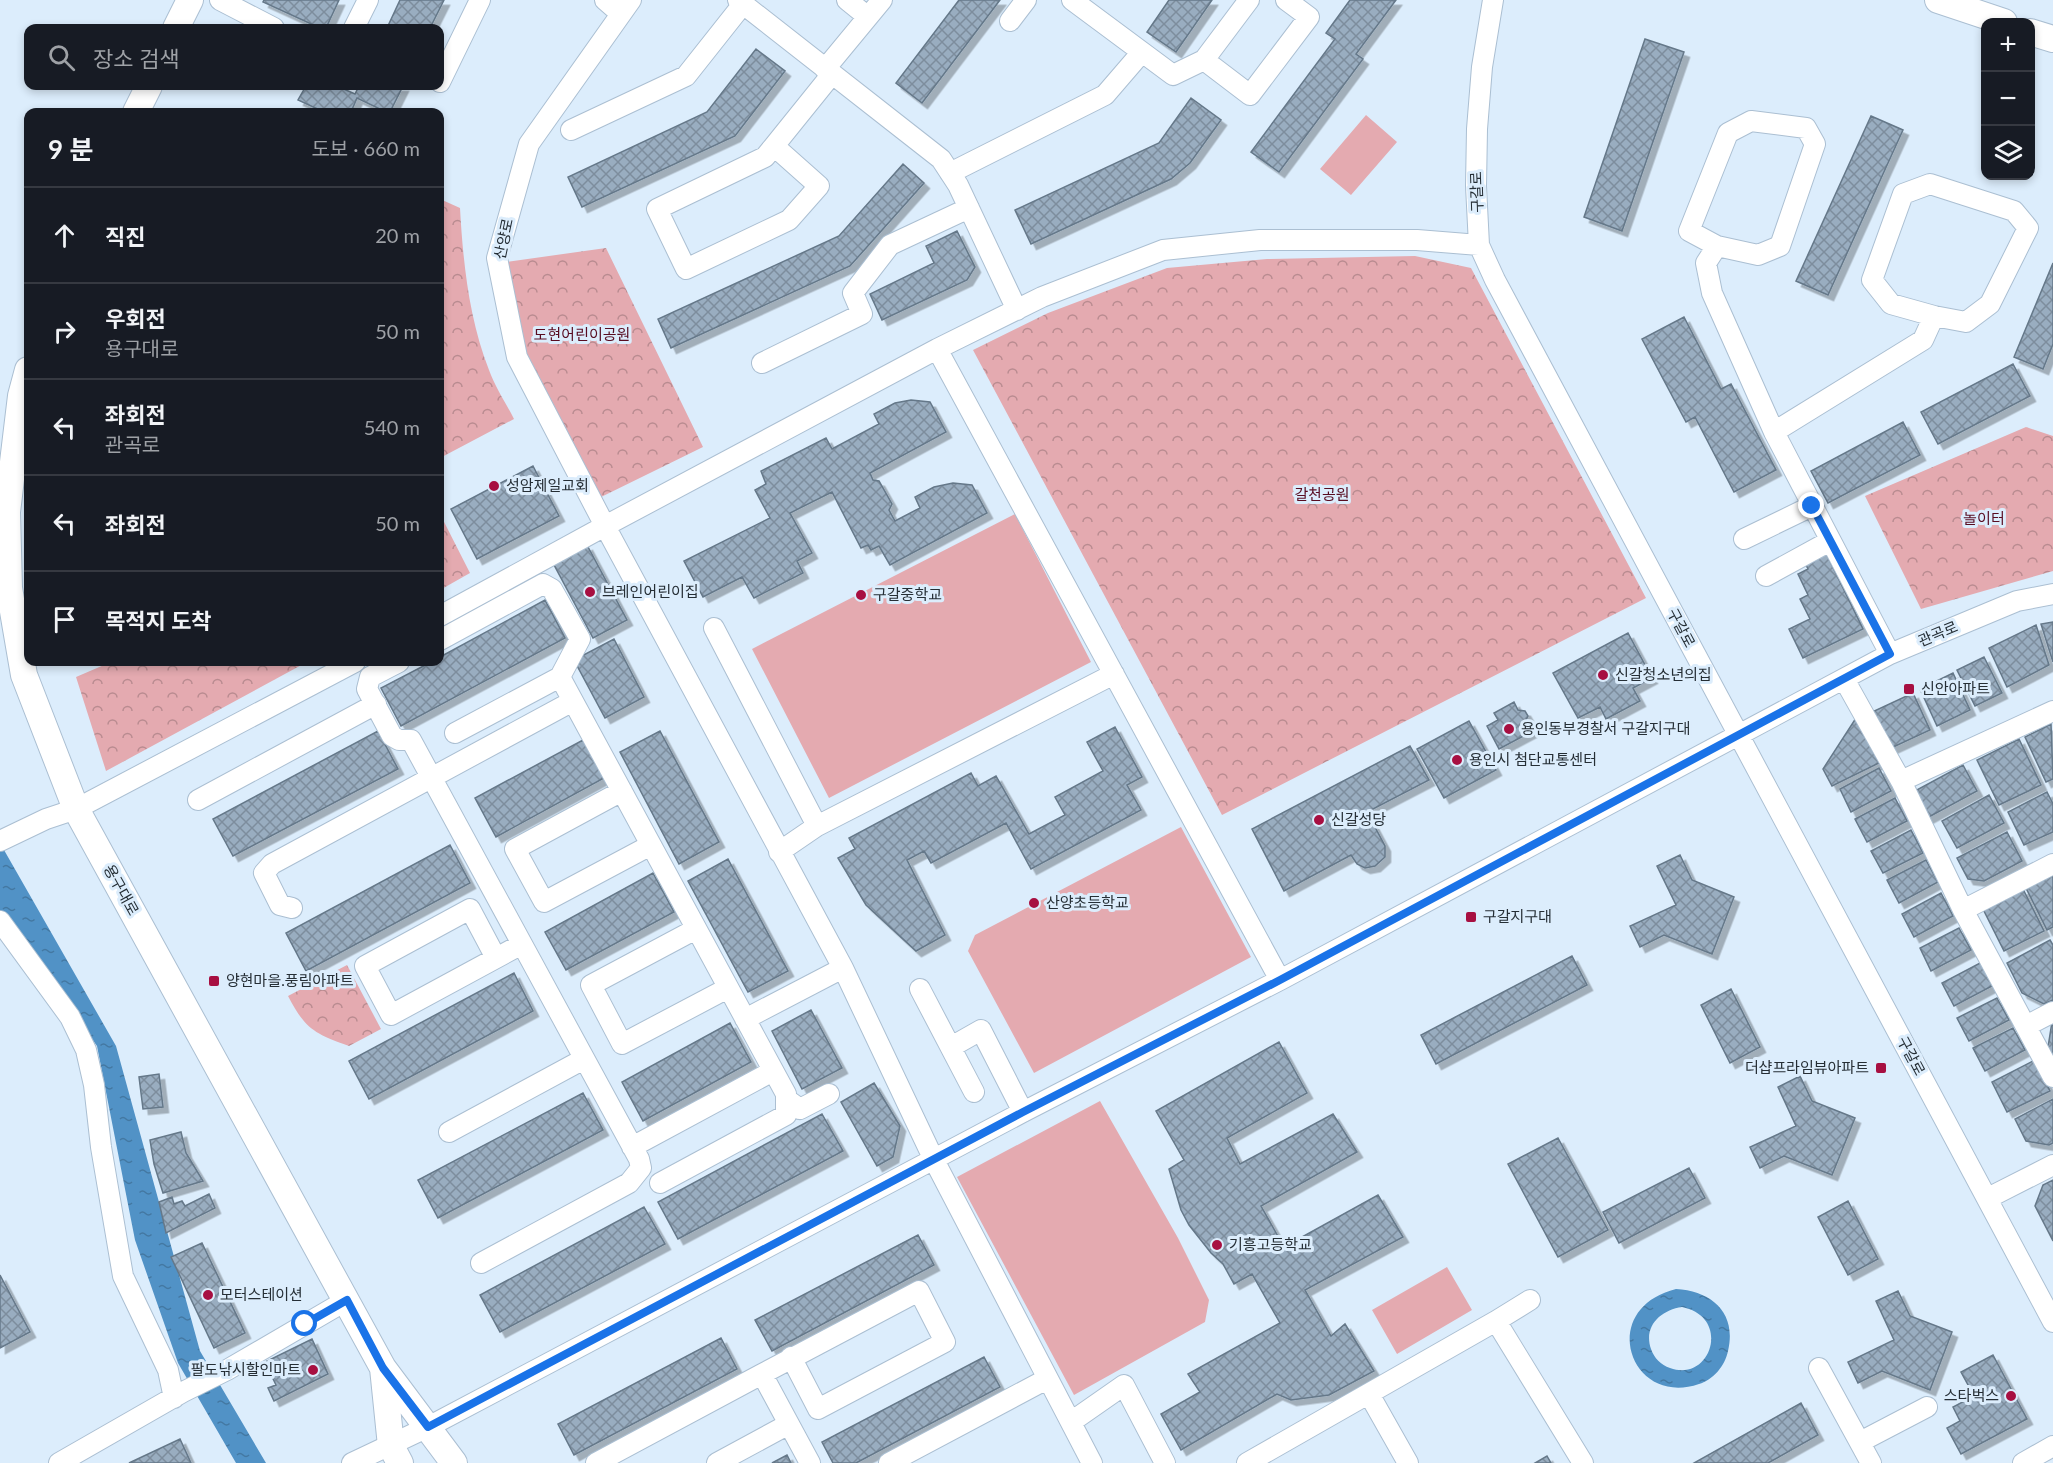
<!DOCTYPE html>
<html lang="ko">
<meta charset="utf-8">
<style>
:root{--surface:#171b24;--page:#20242c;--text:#f1f3f6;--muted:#9ea1a6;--line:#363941}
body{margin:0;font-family:Lato,"Noto Sans KR",sans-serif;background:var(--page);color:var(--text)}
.controls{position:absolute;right:18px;top:18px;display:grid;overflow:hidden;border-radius:12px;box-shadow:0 3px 9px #0003}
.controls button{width:54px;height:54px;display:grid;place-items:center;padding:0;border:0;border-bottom:2px solid var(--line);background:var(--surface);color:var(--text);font:30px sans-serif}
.stop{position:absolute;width:18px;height:18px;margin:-14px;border:4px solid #1a73e8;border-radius:50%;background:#fff}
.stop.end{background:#1a73e8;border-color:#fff;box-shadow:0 2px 6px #0008}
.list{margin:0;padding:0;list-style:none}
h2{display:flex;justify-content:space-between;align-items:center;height:78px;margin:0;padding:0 24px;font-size:26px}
h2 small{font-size:20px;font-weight:400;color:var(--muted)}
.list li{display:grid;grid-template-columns:39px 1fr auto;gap:18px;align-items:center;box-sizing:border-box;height:96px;padding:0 24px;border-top:2px solid var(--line)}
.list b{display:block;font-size:22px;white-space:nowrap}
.list p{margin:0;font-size:20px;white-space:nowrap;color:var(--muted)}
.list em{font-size:20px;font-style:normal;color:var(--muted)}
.icon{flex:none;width:33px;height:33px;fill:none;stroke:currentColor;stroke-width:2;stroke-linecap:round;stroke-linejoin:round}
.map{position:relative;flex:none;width:2053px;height:1463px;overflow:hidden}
.search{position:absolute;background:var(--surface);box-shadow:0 3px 9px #0003;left:24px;top:24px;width:420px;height:66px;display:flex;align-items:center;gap:15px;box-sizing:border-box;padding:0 21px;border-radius:12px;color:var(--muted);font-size:22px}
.panel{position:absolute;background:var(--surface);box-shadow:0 3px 9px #0003;left:24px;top:108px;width:420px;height:558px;border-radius:12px}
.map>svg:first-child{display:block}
.forest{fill:url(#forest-crowns)}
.pitch{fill:#e4aab0}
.water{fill:url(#water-ripples);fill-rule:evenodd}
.building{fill:url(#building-cross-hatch);stroke:#657889;stroke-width:1.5;filter:url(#shadow)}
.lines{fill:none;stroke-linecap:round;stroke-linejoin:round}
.minor-casing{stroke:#abbfd2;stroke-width:22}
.major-casing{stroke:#abbfd2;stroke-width:28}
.minor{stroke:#fff;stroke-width:20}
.major{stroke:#fff;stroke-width:26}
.route{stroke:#1a73e8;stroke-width:8}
.poi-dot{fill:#a70f41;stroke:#dcedfc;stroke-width:2}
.labels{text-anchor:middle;stroke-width:6;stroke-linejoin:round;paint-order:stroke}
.street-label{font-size:15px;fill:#252e35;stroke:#dcedfc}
.park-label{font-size:15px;fill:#580c21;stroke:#dcedfc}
.poi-label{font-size:15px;fill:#252e35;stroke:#dcedfc;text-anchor:start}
</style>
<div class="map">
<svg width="2053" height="1463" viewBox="0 0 2053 1463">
<defs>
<pattern id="forest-crowns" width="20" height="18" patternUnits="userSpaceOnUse" patternTransform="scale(1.5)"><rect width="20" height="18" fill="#e4aab0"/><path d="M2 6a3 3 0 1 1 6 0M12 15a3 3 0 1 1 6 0" fill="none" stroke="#b98b90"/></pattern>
<pattern id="water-ripples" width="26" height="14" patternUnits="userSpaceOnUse" patternTransform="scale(1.5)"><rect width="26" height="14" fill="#5192c6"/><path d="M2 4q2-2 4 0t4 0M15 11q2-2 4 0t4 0" fill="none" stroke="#4378a2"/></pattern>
<pattern id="building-cross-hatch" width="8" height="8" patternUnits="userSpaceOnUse" patternTransform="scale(1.5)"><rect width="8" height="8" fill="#99adc0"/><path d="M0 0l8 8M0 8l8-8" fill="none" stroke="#7d8d9d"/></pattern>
<filter id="shadow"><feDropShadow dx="5.5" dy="5.5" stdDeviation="0" flood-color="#0004"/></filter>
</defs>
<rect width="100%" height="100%" fill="#dcedfc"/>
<path class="forest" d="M440,199L460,208C463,262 469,319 489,370C495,387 506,403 514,419L440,458Z
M606,248L703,447L597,499L523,352L506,262Z
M1415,256L1471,268L1646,598L1222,815L973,350L1048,313L1167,268L1267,259Z
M2026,427L2053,436V571L1921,609L1865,496Z
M440,514L470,573L440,590Z
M111,662H307L106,771L76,677Z
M347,965L381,1029L349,1046C315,1034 305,1029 288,996Z"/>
<path class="pitch" d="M1366,115L1397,142L1351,195L1320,169Z
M1015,514L1091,662L829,798L752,649Z
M1181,827L1251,957L1034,1073L968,951L975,935Z
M1100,1101L1178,1238L1209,1300L1205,1322L1074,1395L957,1177Z
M1447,1267L1472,1310L1397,1354L1372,1310Z"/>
<path class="water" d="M0,843L116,1046L200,1351L266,1463H236L178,1363L135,1240L97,1046L0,913Z
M1676,1289C1712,1291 1737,1313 1728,1351C1725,1366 1713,1380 1699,1384C1630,1408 1596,1309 1676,1289ZM1682,1307C1732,1317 1711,1383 1670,1368C1661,1365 1654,1358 1651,1349C1643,1326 1661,1310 1682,1307Z"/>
<path class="building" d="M264,0H339L326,28H320L263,2Z
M400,0H444L430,28H387Z
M959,0H1000L922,103L896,83Z
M1169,0H1212L1176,52L1147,32Z
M1350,0H1396L1356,54L1363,59L1279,172L1251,152L1335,39L1326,33Z
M1645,39L1684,52L1622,231L1584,217Z
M756,49L785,71L735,136L582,207L568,177L707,112Z
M306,86H337L355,94L359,86H403L392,108L401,112H376L378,108L357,98L351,112H324L298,100Z
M1191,98L1221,120L1190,163L1171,179L1031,244L1015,210L1159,143Z
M1871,116L1903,130L1828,295L1796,281Z
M903,164L924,183L850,266L671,348L658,319L839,236Z
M957,231L975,267L967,280L882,320L870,294L934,263L926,246Z
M2053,263V344L2043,369L2014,357Z
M1684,317L1721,389L1731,384L1776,470L1734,492L1695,417L1686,422L1642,339Z
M2013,364L2030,396L1938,444L1921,412Z
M911,400L930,402L946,432L870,473L873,480L879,481L892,504L889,510L895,521L920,508L915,497L934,487L953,483L972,485L987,513L890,565L879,546L871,550L868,545L861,548L832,492L790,513L812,553L797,561L803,573L754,598L742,577L703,597L684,561L770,518L755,490L766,484L761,471L826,438L832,449L879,424L874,414L895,403Z
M1903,422L1920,455L1828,503L1811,471Z
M533,466L559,516L477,559L451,509Z
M587,545L627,620L593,638L553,563Z
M1825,551L1863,629L1803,658L1789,629L1810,619L1800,599L1808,595L1798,574L1808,569L1804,561Z
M545,600L565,638L401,726L381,688L431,662H440V657Z
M2053,622V662L2041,624Z
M2036,625L2049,665L2007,687L1989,648Z
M1628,633L1652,678L1633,688L1640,701L1606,719L1600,707L1578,718L1553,673Z
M614,639L644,697L605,718L574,660Z
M1984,657L2002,693L1975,706L1957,670Z
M1953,673L1970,710L1937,726L1920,689Z
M1913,693L1930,730L1889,749L1872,712Z
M1514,702L1518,710L1525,711L1528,716L1525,722L1531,732L1499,749L1487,726L1498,720L1494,713Z
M1856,718L1879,763L1832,786L1823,769Z
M1469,721L1496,770L1444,798L1417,749Z
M2051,724L2053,779L2046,782L2025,737Z
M1115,727L1142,777L1127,785L1141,810L1031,869L1006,823L931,863L924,851L907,860L945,935L916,951L866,905L838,858L855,849L849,838L971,773L978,786L996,776L1029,834L1065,815L1055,797L1103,771L1087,742Z
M378,731L398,769L233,856L213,819Z
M660,731L719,842L679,864L620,752Z
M2019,739L2041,785L1999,805L1977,760Z
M583,740L604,778L496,837L475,798Z
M1410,746L1429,780L1367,812L1385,846V857L1375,866L1365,868L1357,864L1351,855L1284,891L1252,829Z
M1963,765L1977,791L1927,818L1913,792Z
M1879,768L1891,791L1851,812L1840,789Z
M2047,792L2053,804V832L2024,845L2008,812Z
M1989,795L2004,823L1957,848L1942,821Z
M1895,798L1907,821L1867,842L1855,819Z
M1911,830L1923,853L1883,873L1871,851Z
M2007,832L2022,861L1984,881L1968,879L1957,858Z
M450,845L470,883L306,971L286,933Z
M1680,855L1692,880L1734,897L1712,954L1664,935L1640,947L1630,926L1676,905L1657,866Z
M728,859L788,971L748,992L688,881Z
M1926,860L1938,882L1899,903L1887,880Z
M653,873L674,912L566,970L545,932Z
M2053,875V927L2047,930L2026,888Z
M2023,889L2044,931L2004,951L1983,909Z
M1941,893L1953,916L1914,937L1902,914Z
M1959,928L1971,950L1931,971L1920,948Z
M2050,940L2053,945V1000L2044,1004L2022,993L2007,963Z
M1572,956L1587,985L1436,1064L1421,1035Z
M1982,962L1994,985L1954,1006L1942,983Z
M514,973L533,1011L369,1099L349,1061Z
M1731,989L1760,1047L1730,1063L1701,1005Z
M1997,998L2009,1020L1969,1041L1957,1018Z
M811,1010L842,1068L802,1089L772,1031Z
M2052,1022H2053V1056L2048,1047Z
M730,1023L751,1062L643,1121L622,1082Z
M2013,1028L2025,1050L1985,1071L1973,1048Z
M1279,1042L1307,1093L1227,1138L1240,1164L1333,1114L1357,1152L1261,1206L1284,1247L1378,1195L1403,1237L1305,1290L1331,1336L1345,1324L1374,1371L1329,1395L1291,1400L1277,1394L1181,1450L1161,1414L1200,1392L1188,1374L1280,1323L1252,1274L1234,1284L1223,1264L1211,1253L1189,1225L1181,1210L1169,1169L1184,1160L1156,1111Z
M2035,1060L2050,1091L2007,1112L1992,1082Z
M159,1074L163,1107L143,1109L139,1077Z
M1800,1076L1812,1101L1855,1118L1832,1175L1784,1156L1760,1168L1750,1147L1796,1126L1778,1087Z
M874,1083L900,1126L893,1157L877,1166L841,1102Z
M583,1093L603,1130L438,1218L418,1180Z
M2053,1099V1143L2049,1145L2026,1141L2015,1119Z
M822,1114L843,1151L678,1239L658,1202Z
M181,1132L186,1153L203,1181L163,1193L154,1164L150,1140Z
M1558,1138L1608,1230L1558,1257L1508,1164Z
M1689,1168L1705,1198L1619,1243L1603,1212Z
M2053,1180V1241L2035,1206L2043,1185Z
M209,1194L215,1208L166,1233L159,1202L172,1197L174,1204L182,1201L185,1206Z
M1848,1201L1878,1259L1848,1275L1818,1217Z
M644,1207L665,1244L500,1332L480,1295Z
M918,1235L934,1265L772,1351L755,1320Z
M202,1243L245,1333L214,1348L171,1257Z
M0,1275L30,1332L0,1348Z
M1898,1291L1910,1316L1952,1332L1930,1390L1882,1371L1858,1383L1848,1362L1894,1340L1876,1301Z
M721,1338L737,1369L574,1455L558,1424Z
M312,1339L328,1374L274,1401L268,1388L276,1385L265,1362Z
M1993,1355L2027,1419L1961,1454L1947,1428L1960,1421L1953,1407L1974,1396L1961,1372Z
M984,1357L1000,1387L856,1463H833L822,1442Z
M1801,1403L1818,1435L1768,1463H1694Z
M180,1439L191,1463H129Z
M787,1455L791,1463H772Z
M1547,1456L1551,1463H1535Z"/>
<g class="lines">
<defs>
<path id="minor" d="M220,0L274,28
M605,0L621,14
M738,0L941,159L958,185L1017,310
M847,0L868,17
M1072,0L1173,75L1204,60
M1249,0L1204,60L1250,95L1309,17L1286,0
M1493,0L1482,67L1477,129L1476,186L1479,245L1495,280L2053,1322
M1010,21L1026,0
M354,28L368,0
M825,69L882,0
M440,82L480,0
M571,130L686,76L743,4
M774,146L819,186L789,220L686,269L657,209L765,157L774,146L832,74
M950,173L1105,95L1142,52
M1717,246L1689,231L1728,133L1751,121L1806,128L1815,144L1780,246L1758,255L1717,246L1706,263L1712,293L1774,432L1890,654
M937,349L1280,980
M762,363L862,314L853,293L890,245L969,208
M1774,432L1923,340L1934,316L1891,304L1872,280L1903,194L1930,184L2014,211L2028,228L1990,304L1966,322L1934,316
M1744,539L1812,506
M1766,576L1830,541
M440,616L605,526L517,357L497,258L529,144L631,0
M714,628L817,826
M440,640L543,584L552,589L580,639L560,677L455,733
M399,662L370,677L367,689L392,736L399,740H411L639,1159L641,1168L629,1183L481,1263
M560,677L786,1094V1115L660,1183
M1844,679L1901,781
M2053,711L1901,781L1963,910L2053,1077
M622,791L515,849L544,902L651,845
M198,800L376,704
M0,841L46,819L76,809L355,662
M779,852L817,826L1114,674
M292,908L280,905L264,873L272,864L573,701
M1963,910L2053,864
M0,921L70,1017L86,1050L94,1085L101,1147L123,1276L168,1370L174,1398
M696,929L591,985L622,1044L728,988
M496,958L470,909L365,966L391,1015L522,944
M920,989L974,1092
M745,1019L843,968
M2026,1026L2053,1012
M951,1047L981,1030L1023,1112
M786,1099L800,1109L829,1094
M449,1132L584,1059
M632,1147L773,1071
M1988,1198L2053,1165
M1496,1321L1530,1300
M1819,1368L1871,1463
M762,1374L919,1291L945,1342L818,1409L791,1357
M1369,1394L1408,1463
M1071,1422L1124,1385L1165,1463
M1860,1442L1927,1407
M59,1463L183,1392L227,1370L347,1300
M352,1463L428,1427L1023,1112L1280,980L1890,654L2017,601L2053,594
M596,1463L762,1374L810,1463
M717,1463L789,1424
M889,1463L1047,1379
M1092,1463L934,1160L843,968L605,526L937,349L1042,297L1163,250L1260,240H1417L1479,245
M1247,1463L1496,1321L1583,1463
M2023,1463L2053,1446"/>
<path id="major" d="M1938,0L2004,22
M176,28L190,0
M2030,32L2053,39
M136,112L149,86
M28,370L21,396L7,512L9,588L24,675L76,809L383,1368L454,1463
M383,1368L391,1446L400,1463"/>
</defs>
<use href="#minor" class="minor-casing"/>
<use href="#major" class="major-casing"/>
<use href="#minor" class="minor"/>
<use href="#major" class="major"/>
</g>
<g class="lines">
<path class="route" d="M305,1324L347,1300L383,1368L428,1427L1023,1112L1280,980L1890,654L1812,506"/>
</g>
<g class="poi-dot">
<circle cx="494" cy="486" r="6"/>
<circle cx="590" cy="592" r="6"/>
<circle cx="861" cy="595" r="6"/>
<circle cx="1603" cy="675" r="6"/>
<rect x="1903" y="683" width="12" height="12" rx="3"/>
<circle cx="1509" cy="729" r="6"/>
<circle cx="1457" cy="760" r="6"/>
<circle cx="1319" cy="820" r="6"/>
<circle cx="1034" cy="903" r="6"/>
<rect x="1465" y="911" width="12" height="12" rx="3"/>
<rect x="208" y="975" width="12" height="12" rx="3"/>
<rect x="1875" y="1062" width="12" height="12" rx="3"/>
<circle cx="1217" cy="1245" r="6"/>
<circle cx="208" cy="1295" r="6"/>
<circle cx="313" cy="1370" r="6"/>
<circle cx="2011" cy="1396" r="6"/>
</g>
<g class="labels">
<g class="street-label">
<text transform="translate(1477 192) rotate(-92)" y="5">구갈로</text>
<text transform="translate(504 239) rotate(-78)" y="5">산양로</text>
<text transform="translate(1681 628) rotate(62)" y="5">구갈로</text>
<text transform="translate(1938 634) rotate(-23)" y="5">관곡로</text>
<text transform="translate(121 890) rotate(61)" y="5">용구대로</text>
<text transform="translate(1911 1056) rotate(62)" y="5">구갈로</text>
</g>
<g class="park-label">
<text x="582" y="340">도현어린이공원</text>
<text x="1322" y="500">갈천공원</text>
<text x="1984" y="524">놀이터</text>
</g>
<g class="poi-label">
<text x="506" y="491">성암제일교회</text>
<text x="602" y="597">브레인어린이집</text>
<text x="873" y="600">구갈중학교</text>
<text x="1615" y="680">신갈청소년의집</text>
<text x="1921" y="694">신안아파트</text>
<text x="1521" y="734">용인동부경찰서 구갈지구대</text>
<text x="1469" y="765">용인시 첨단교통센터</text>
<text x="1331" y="825">신갈성당</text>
<text x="1046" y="908">산양초등학교</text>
<text x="1483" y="922">구갈지구대</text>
<text x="226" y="986">양현마을.풍림아파트</text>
<text x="1869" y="1073" text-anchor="end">더샵프라임뷰아파트</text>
<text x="1229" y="1250">기흥고등학교</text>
<text x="220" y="1300">모터스테이션</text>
<text x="301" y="1375" text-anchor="end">팔도낚시할인마트</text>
<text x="1999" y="1401" text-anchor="end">스타벅스</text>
</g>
</g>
</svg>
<div class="controls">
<button>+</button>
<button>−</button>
<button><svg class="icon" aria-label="layers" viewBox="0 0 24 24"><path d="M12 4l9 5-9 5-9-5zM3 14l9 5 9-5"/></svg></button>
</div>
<div class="stop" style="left:305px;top:1324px"></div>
<div class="stop end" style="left:1812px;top:506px"></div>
<div class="search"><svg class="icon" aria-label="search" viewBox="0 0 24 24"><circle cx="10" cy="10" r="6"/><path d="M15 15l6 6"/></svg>장소 검색</div>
<section class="panel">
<h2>9 분<small>도보 · 660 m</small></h2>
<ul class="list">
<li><svg class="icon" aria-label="ahead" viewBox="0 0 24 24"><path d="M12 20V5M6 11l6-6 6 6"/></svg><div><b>직진</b></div><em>20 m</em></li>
<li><svg class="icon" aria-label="right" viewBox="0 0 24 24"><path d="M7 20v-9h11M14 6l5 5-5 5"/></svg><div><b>우회전</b><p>용구대로</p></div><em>50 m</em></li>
<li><svg class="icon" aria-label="left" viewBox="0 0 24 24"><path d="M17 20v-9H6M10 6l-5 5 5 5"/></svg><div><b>좌회전</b><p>관곡로</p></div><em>540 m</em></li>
<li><svg class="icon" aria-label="left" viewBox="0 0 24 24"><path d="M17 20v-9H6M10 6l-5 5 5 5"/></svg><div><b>좌회전</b></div><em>50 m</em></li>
<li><svg class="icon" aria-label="arrive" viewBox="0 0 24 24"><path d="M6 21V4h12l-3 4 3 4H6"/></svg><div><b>목적지 도착</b></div></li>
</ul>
</section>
</div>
